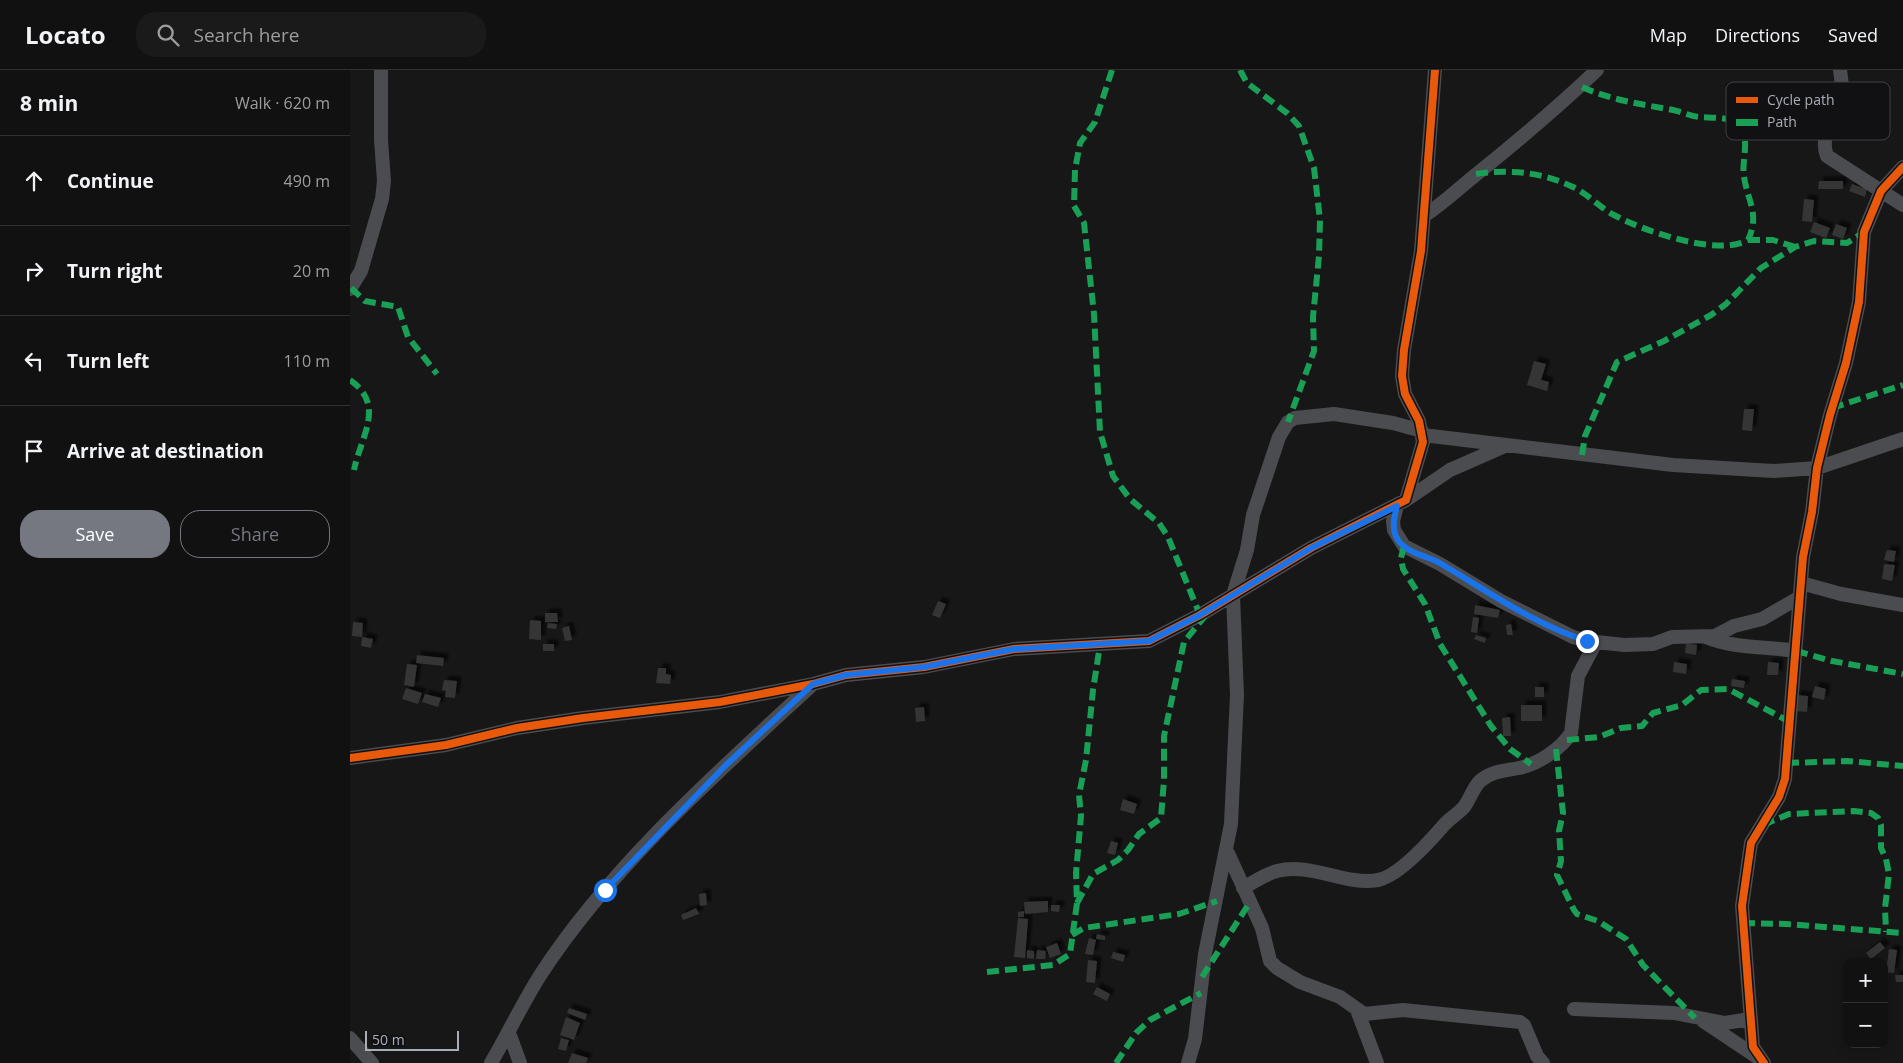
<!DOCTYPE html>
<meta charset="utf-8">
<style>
:root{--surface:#111;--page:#1a1a1a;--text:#f1f3f6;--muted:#9c9d9f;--line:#303131;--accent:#757880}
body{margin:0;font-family:"Open Sans",sans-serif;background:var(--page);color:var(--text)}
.controls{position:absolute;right:15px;bottom:15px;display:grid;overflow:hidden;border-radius:10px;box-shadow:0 2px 12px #0003}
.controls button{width:45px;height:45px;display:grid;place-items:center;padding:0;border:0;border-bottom:1px solid var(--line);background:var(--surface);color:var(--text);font:25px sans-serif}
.scale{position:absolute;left:15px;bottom:12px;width:94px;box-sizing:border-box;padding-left:5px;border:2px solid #a8adb8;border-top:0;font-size:14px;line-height:18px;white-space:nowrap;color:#a8adb8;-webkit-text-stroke:4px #111113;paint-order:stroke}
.stop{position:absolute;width:15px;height:15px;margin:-11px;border:4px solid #1a73e8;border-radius:50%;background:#fff}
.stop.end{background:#1a73e8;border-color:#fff;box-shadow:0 1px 5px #0008}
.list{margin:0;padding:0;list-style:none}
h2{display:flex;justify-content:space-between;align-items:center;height:65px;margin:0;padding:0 20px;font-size:21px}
h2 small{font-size:16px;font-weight:400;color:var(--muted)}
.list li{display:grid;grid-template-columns:32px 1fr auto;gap:15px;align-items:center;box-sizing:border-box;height:90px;padding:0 20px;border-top:1px solid var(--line)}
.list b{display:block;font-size:19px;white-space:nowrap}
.list em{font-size:16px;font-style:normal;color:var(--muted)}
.actions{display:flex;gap:10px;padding:15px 20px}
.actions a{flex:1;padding:11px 0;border:1px solid var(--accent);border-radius:20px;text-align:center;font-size:18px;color:var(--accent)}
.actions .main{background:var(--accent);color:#fff}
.icon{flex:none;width:28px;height:28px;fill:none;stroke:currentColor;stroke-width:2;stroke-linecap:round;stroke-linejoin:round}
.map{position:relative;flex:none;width:1553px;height:993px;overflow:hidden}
header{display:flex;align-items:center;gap:30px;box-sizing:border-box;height:70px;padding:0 25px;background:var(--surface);border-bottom:1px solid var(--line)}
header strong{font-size:24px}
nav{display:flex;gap:28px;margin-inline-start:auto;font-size:18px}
.search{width:350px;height:45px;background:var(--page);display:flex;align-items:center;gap:12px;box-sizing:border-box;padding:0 18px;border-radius:20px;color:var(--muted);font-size:19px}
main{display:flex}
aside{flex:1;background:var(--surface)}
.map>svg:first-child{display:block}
.building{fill:#353536;filter:url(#shadow)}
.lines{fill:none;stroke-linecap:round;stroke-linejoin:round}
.minor{stroke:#4b4c50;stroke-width:14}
.quiet{stroke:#1a9f57;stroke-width:6;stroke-dasharray:12 6;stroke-linecap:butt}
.cycleway-casing{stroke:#111113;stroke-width:11}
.cycleway{stroke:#e8590c;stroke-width:8}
.route{stroke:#1a73e8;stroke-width:6}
.key{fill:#111113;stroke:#3e4045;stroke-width:1}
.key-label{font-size:14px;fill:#a8adb8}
</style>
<header>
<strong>Locato</strong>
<div class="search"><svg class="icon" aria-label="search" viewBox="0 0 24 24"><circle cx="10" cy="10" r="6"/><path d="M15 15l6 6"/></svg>Search here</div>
<nav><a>Map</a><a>Directions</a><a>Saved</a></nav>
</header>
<main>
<aside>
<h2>8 min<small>Walk · 620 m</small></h2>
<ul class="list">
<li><svg class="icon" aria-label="ahead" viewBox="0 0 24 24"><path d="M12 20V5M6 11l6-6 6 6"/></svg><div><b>Continue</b></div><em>490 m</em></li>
<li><svg class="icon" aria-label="right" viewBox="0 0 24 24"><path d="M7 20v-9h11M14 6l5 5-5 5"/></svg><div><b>Turn right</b></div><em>20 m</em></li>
<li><svg class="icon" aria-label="left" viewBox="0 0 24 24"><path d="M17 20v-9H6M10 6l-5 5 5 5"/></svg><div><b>Turn left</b></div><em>110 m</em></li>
<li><svg class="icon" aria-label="arrive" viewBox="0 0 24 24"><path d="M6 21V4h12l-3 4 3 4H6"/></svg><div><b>Arrive at destination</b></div></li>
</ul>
<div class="actions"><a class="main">Save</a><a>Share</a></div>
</aside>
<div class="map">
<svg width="1553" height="993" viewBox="0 0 1553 993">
<defs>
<filter id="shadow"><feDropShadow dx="4.5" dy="-4.5" stdDeviation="1" flood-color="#0009"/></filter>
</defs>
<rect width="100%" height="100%" fill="#171717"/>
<path class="building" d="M1469,111H1493V119H1468Z
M1502,114L1517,119L1515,127L1499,121Z
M1454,129L1464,130L1462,152L1452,151Z
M1464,152L1480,158L1476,168L1460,162Z
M1486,154L1497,158L1493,169L1482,165Z
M1184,291L1196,294L1191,310L1199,312L1197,321L1177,315Z
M1394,339H1404L1402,361L1392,360Z
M1537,480L1546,481L1544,492L1534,490Z
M1534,494L1545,495L1542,511L1532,509Z
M588,531L596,534L590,548L582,545Z
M1125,535L1150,540L1148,548L1124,544Z
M195,543H207L208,552H195Z
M1123,547L1129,548L1127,563L1121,562Z
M180,550L191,551V570L179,569Z
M3,552L13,553L12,567L2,566Z
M198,553L207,554L206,559L197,558Z
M1161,554L1163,565H1157L1156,555Z
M219,556L222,570L215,571L212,558Z
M1126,565L1136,568L1135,573L1124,569Z
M12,567L23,569L21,578L11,576Z
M1336,573L1347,575L1346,585L1335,583Z
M193,574H204V581H193Z
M67,585L94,588L93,596L66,593Z
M1324,592L1337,594L1336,604L1323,602Z
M1418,592L1429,593L1428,605H1417Z
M57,594L67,595L64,617L54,615Z
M308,598H316V604L321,605L320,614L306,613Z
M1382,609L1395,611L1394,618L1381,616Z
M94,610L107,611L105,628L95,627L96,621L92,620Z
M1465,616L1476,619L1474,630L1462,627Z
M1185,617H1194V627H1185Z
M56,618L72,623L68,634L52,629Z
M75,624L91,628L88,637L72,632Z
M1446,625L1458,626L1457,642L1445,641Z
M1171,635H1192V651H1171Z
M574,637L575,651L566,652L565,638Z
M1160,647L1161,666H1153L1152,648Z
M773,729L787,734L784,744L770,740Z
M761,771L768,773L765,785L757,783Z
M356,823L357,835L350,836L349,824Z
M698,831V842L675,844L674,832Z
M701,835H710L709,842L701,841Z
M346,838L349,844L333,850L331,845Z
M674,841V847H668V842Z
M668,848L678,849L675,888L664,887Z
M747,864L755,866V870L746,869Z
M739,868L746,870L743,885L735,884Z
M1530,872L1535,878L1521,889L1516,883Z
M707,873L711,884L700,888L696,877Z
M1539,879L1547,880L1544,903L1536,902Z
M677,880L684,881V889L677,888Z
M687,880L696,881L695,889H686Z
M763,882L775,885L773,892L761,888Z
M738,890L747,891L745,913L736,912Z
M1545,905H1553V912H1546Z
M747,917L760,924L757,931L743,924Z
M219,938L237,944L235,950L217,943Z
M216,947L230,953L224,970L210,965Z
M211,968L219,970L216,981L208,979Z
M222,983L238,988L236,993H218Z"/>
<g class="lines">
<path class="minor" d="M1490,0C1491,7 1492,14 1492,20C1489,42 1468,64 1477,86L1553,135
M1074,146C1094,133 1109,118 1128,103C1169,70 1209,36 1247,0
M0,219L11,201L32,129L34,111L31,70V0
M1073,365L1323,395L1424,401L1467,398L1553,369
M1056,430L1100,400L1157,375
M1047,436L1043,451L1044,460L1054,476L1090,494L1151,531L1223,567L1237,571L1274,575L1303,574L1322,567L1365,566L1384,556L1412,549L1450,527
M1451,513L1491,524L1553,535
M1356,567C1385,579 1415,576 1446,581
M0,688L96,675L167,658L233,648L370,632L463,614L496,605L574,597L664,579L799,571L850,545L961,478L1056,430L1073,372L1069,351L1055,324L1052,306L1054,280L1071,181L1085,0
M876,779L912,858L920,891L927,898L950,912L990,927L1014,944L1053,940L1170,952L1174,955L1187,986L1193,993
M893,818C904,812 915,804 927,801C961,792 995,816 1028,810C1049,806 1081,770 1094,755C1100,748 1108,744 1114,737C1120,729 1123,718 1130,711C1141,701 1155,701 1169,698C1188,694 1211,679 1221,663L1228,606L1246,572
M1224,939L1324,943L1375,953L1400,949
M1007,940L1027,993
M1353,951L1410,989
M159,963L170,993
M0,968L22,993
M141,993C158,964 173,932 191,904C260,797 370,700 463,614
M838,993L845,969L855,884L881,754L887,625L883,525L897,480L903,445L929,367L938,352L945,348L984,344L1043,353L1072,361
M1414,993L1403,977L1392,836L1401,773L1429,727L1435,709L1453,487L1462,442L1467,398L1480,345L1496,293L1509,232L1514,162L1531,121L1553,97"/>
<path class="quiet" d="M762,0L745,52L730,73L725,100L724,136L734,153L744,244L750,362L763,406L780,429L809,453L818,467L850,545
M890,0L897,13L937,43L949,56L964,98L970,150L969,186L963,247L964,281L938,352
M1126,104C1159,99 1192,102 1223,117C1238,124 1249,137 1264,145C1293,161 1369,187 1398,170C1410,144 1398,132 1394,107C1391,90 1401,71 1389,55C1382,46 1360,48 1349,47C1340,46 1332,42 1323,40C1291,34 1259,30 1230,16
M1398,170H1423L1445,177
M1,218L15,231L48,237L58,267L87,304
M0,310C36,335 11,366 4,400
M1482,338L1553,315
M1232,385L1235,366L1267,292L1314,271L1361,245L1376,234L1411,198L1445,177L1464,171L1497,173L1514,162
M1054,476L1051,488L1053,499L1075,534L1090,574L1141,656L1160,679L1181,694
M1446,581L1482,591L1553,604
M1217,670L1249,667L1271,658L1292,656L1303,643L1332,635L1351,620L1378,619L1440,652
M1206,679L1213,743L1209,761L1211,791L1207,805L1224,840L1227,844L1248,851L1276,869L1293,895L1345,948
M1437,693L1497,691L1553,696
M1413,755L1439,744L1504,741L1521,743L1528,748L1531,755V778L1536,789L1539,804L1535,838L1536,862
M727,833L743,804L768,790L778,780L789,764L811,748L814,710V666L834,572L855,546
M1393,853L1436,854L1553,863
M722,865L734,858L829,844L867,831
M637,902L703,895L720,884L727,833L726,803L731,746L729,725L736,690L743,620L750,575
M852,907L900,832
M766,993L786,963L800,950L851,923"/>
<defs>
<path id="cycleway" d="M0,688L96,675L167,658L233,648L370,632L463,614L496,605L574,597L664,579L799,571L850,545L961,478L1056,430L1073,372L1069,351L1055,324L1052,306L1054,280L1071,181L1085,0
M1414,993L1403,977L1392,836L1401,773L1429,727L1435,709L1453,487L1462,442L1467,398L1480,345L1496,293L1509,232L1514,162L1531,121L1553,97"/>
</defs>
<use href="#cycleway" class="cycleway-casing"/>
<use href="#cycleway" class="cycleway"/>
</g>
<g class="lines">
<path class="route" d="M255,820L375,696L463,614L496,605L574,597L664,579L799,571L850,545L961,478L1047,436C1044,448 1041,459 1048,470C1056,482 1075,486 1088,492C1136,520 1183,554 1237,571"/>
</g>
<rect x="1376" y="12" width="164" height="58" rx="8" class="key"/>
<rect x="1386" y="27" width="22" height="6" fill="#e8590c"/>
<rect x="1386" y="49" width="22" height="7" fill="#1a9f57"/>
<g class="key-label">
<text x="1417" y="35">Cycle path</text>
<text x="1417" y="57">Path</text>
</g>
</svg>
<div class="controls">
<button>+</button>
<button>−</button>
</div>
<div class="scale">50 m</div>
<div class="stop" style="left:255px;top:820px"></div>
<div class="stop end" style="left:1237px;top:571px"></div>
</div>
</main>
